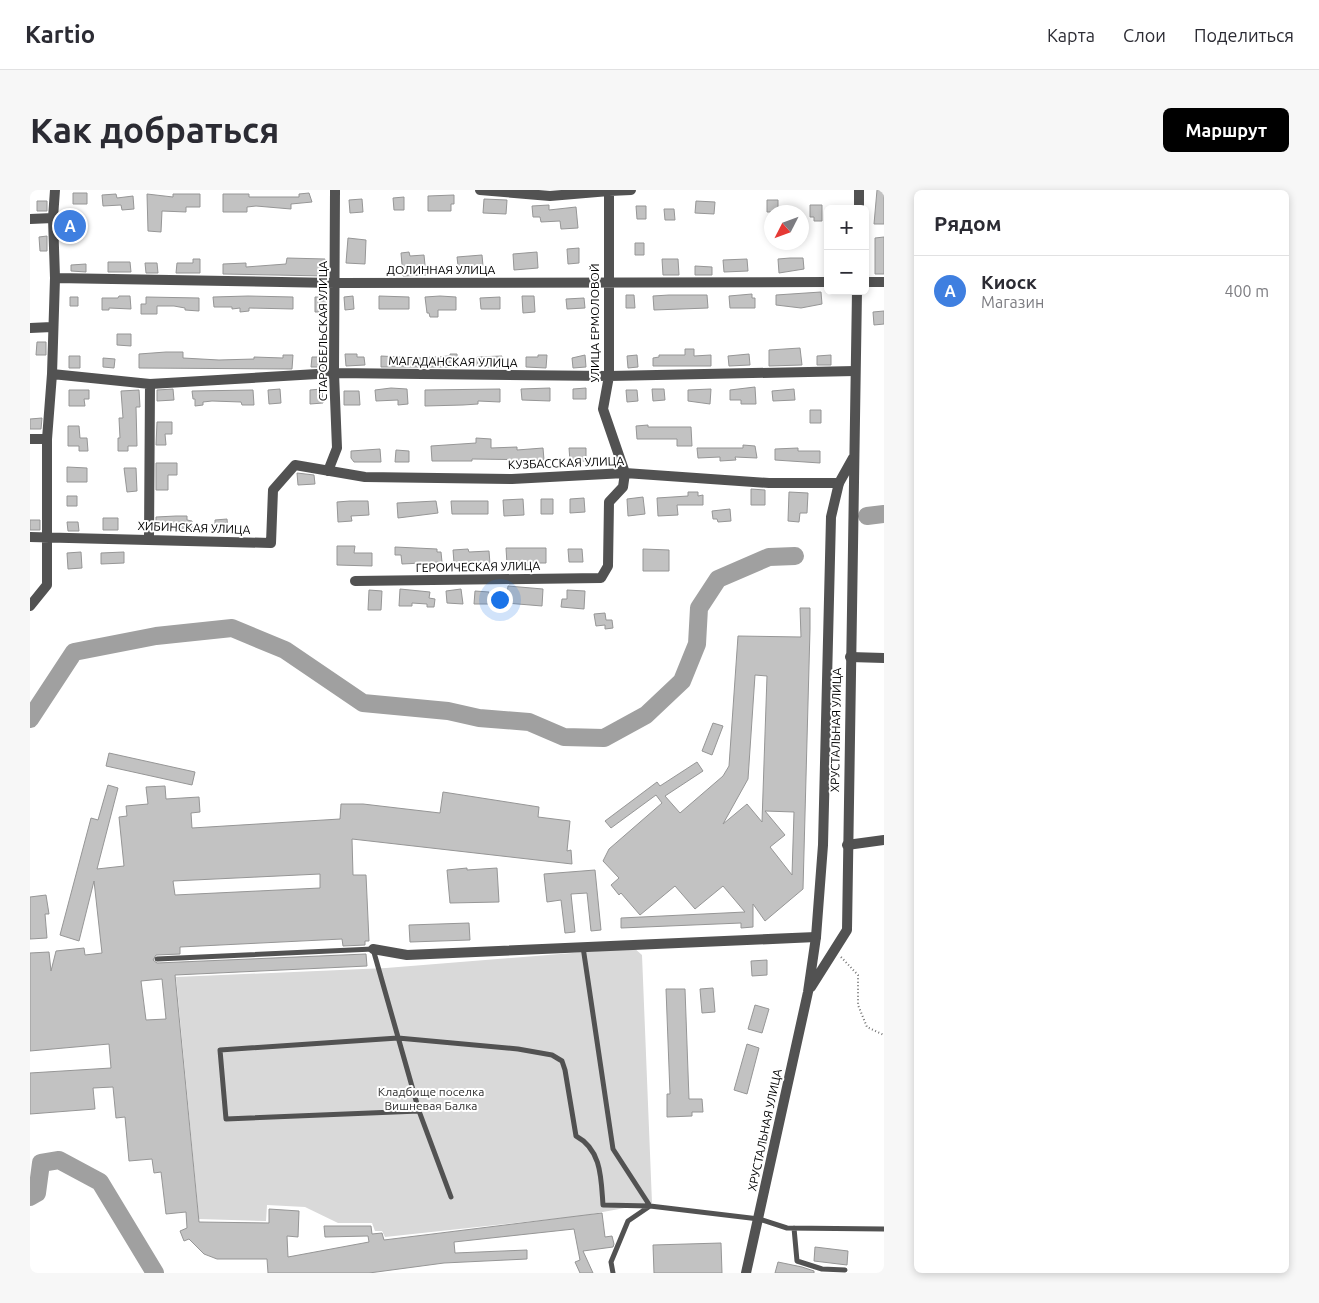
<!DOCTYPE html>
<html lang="ru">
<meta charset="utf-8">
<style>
:root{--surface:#fff;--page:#f7f7f7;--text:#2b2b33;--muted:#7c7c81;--line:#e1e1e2;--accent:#000}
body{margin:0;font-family:Ubuntu,sans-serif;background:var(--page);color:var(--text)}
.controls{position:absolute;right:15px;top:15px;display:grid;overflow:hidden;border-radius:8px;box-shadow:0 2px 8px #0003}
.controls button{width:45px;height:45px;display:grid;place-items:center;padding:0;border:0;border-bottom:1px solid var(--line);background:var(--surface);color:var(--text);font:25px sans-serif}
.compass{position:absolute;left:734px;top:15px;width:45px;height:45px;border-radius:50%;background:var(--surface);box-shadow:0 2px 8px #0003;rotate:228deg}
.you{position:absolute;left:469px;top:409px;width:18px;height:18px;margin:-12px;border:4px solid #fff;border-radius:50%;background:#1a73e8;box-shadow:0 0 0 8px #1a73e833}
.badge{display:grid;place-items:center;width:32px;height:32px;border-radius:50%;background:var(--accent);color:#fff;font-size:16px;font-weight:700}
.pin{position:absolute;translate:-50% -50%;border:2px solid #fff;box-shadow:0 1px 5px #0006}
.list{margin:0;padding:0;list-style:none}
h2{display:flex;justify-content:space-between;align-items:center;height:65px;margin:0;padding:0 20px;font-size:21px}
h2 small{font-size:16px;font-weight:400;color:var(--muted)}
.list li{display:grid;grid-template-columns:32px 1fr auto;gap:15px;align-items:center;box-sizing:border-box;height:70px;padding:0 20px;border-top:1px solid var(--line)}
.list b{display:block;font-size:19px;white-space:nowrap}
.list p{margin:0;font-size:16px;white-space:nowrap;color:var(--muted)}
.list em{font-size:16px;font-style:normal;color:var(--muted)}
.map{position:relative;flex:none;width:854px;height:1083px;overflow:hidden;border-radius:8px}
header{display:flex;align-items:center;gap:30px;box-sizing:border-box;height:70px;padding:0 25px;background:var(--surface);border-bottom:1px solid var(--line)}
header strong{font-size:24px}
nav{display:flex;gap:28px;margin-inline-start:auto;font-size:18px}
.intro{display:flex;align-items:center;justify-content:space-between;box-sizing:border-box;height:120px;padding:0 30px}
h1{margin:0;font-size:35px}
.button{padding:12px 22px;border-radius:8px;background:var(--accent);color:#fff;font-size:18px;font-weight:700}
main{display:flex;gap:30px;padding:0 30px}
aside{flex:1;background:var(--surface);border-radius:8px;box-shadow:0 2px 8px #0003}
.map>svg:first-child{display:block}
.green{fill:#d9d9d9}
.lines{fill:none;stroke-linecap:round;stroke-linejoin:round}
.river{stroke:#a0a0a0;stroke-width:18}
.building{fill:#c2c2c2;stroke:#969696;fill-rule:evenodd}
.path{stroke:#747474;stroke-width:2;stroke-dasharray:1 2.5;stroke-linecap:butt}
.service{stroke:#525252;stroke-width:5}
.minor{stroke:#525252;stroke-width:10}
.tertiary{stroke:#525252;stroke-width:10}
.labels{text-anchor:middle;stroke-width:4;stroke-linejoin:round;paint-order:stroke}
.street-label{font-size:12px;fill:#000;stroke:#fff}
.park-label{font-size:12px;fill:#303030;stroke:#fff}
</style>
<header>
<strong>Kartio</strong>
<nav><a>Карта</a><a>Слои</a><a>Поделиться</a></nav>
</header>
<div class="intro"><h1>Как добраться</h1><a class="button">Маршрут</a></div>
<main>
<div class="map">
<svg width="854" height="1083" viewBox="0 0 854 1083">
<rect width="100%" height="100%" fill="#fff"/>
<path class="green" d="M604,758L612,765L622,1013L551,1026L355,1047L352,1041H345L342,1033H308L275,1017L237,1015L236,1031L169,1029L146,787L356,778Z"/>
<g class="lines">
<path class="river" d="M837,326L854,324
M0,529L44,462L126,446L202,438L255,460L333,513L418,521L449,528L499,532L534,547L574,548L616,525L652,491L667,454L669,418L688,389L739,367L765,366
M0,1007L7,1003L11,973L29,970L70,992L125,1083"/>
</g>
<path class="building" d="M847,0H854V34H844Z
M43,3H57V14H43Z
M279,3L282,12L261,14V19L226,16L217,17V22H193V4H219V7H269V4Z
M86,4L87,8L103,6L104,19L92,20L91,15L73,16L72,5Z
M117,4L143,7V4H170V17H156V22L132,21L131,42L118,41Z
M424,5V14H421V21H398V6Z
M374,7V20H364L363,8Z
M332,9L333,22L320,23L319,10Z
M454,9L477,10L476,24L453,23Z
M737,10H748V22H737Z
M7,11H17V21H7Z
M666,11L685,12L684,24L665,23Z
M519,15V20L546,17L548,38L531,39L530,31L511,32L510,27H503L502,16Z
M780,15H792V31H784V27H780Z
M606,16H616V29H607Z
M634,19H644L645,30H635Z
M17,46V61H10L9,47Z
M854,47V84H845V48Z
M318,48L336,50L335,74L316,73Z
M605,53H614V65H605Z
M549,58V73L538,74L537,59Z
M379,62L380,66L394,65L396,85L373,86L371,63Z
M507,62L508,78L484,80L483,64Z
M452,65L453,76L446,77L447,82L429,84L427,67Z
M257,68L295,69V86L193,84V74L216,73V77L256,74Z
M760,68H773L774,79L749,83L748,69Z
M163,69H170V83H146L147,73H163Z
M632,69H648L649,85H633Z
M717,69L718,81L694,82L693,70Z
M78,72H100L101,82H78Z
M115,73H127L128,83H116Z
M56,74V82L41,81V75Z
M665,76L682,77V85H665Z
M791,102L792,114L771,118L746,115V105Z
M722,104V108H725V118H700L699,106Z
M596,105H604L605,118H596Z
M639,105H677L678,118L624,120L623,106Z
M89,106H100L101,119L79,118V120H72V108H88Z
M218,106L263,107V119L219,118V121L210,122V118L202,119V117H184L183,107Z
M323,106L324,119L315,120L314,107Z
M349,106L379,107V119H349Z
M410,106L426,107V120H408V127H400L399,123H397L395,107Z
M492,106H504L505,122L493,123Z
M40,107H48V116H40Z
M116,107L169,108V121L155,120V118L144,116H127V124H111V114H116Z
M285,107H296V122H285Z
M470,107V119H451L450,108Z
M554,108L555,118L537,119L536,109Z
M854,121V134L844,135L843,122Z
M87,144H101V156L87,155Z
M7,152H16V165H6Z
M770,158L772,175L739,176V160Z
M655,159H664V166L681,165V176H623V168L629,167V165H655Z
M136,162H153V168L189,170L224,169V167L253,168V165H263L262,179L109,178V164Z
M315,164H327V167H334L335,175L316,176Z
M420,164H427L428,177H351V166L388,168L420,166Z
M719,164L720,175L699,176L698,166Z
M508,165H517L516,178L496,177V167H508Z
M555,165L556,177L543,178L542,168Z
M607,165L608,177L598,178L597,166Z
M801,165V175H787V166Z
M39,166H50V178H39Z
M472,166V178L447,176V167Z
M282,167H296V177H281Z
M73,168L85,169L84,178L73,177Z
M725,197L726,214H711V210H700V200Z
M361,198L377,199L378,214L368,215V210L346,211L345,200Z
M520,198V211L492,210L491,199Z
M556,198V209H543V199Z
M143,199L144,210L127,211V200Z
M250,199L251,213L239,214L238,200Z
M292,199L293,213L280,214V200Z
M470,199V212L448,211V214L433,215L395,216V200Z
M622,199H634L635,210L623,211Z
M681,199L680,214L658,211V200Z
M764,199L765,210L743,211L742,201Z
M39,200H59V209H54L55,216H39Z
M109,200L110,217H106L107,256H98V261H88V248H90L89,228H93L91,201Z
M223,200L224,215H212L211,212L182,211L173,212V215L165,216V209H163L162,201Z
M596,200H607L608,211L597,212Z
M314,201H329L330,215H314Z
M780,220H791V233H780Z
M12,228L11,239H0V229Z
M127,232H142V244H135L136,255H126Z
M618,235V237H661L662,256H647V249H607L606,236Z
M38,236H49L50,248H57L58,261H49V256H38Z
M446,248L461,249V258L487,257V260L513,258L514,270L442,269V271H402L401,256L446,253Z
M713,255L725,256L727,268L705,267L706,270L690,271V267L668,268L667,258H713Z
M539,258H556V271H540Z
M768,258V261H790V273L745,270V259Z
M350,259L351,272H324L321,268V261Z
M366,260L379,261V272H365Z
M126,273H147V285H138V300H126Z
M37,277L57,278V292H37Z
M94,278H106L107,301L97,302Z
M267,283L284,285L285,294L268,295Z
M721,299L735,300V315H721Z
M658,302H668V306L673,305V315H647L648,325L628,326L627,308L658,306Z
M759,302L778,303L777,323H770L769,332L758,331Z
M37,306H47V316H37Z
M613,307L615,324L598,326L597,309Z
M554,308L555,322L540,323V309Z
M493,309L494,325L474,326L473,310Z
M511,309H523V324H511Z
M320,311H338L339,325L321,326L322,331L308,332L307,312Z
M406,311L408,323L368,328L367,313Z
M421,311H458V324H422Z
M700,319L701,331L688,332L687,329H683L682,321Z
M146,326H157V330L162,331V341L126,339V327Z
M73,328H88V340H73Z
M197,329L198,339L185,340V330Z
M0,330H10V340H0Z
M37,332H48L49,341H38Z
M307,356H325L324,363H342V376L307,375Z
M365,357L407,359V362H411L412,372L372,374L371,365H365Z
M476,358H516V373H506V376L477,374Z
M438,359L439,362L459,361L460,374L443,375V371L424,373L423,360Z
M538,359H552L553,372H539Z
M613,359L639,360V381H613Z
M51,362L52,378L38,379L37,363Z
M94,362V373L71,374V363Z
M478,396L513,399L512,416L476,413Z
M370,399L400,402L399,408L405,409L404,417H397V414L382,413V416H369Z
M431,399L433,414L417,413L416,401Z
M339,400L352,401L351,420H338Z
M537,400L555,401L554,419L531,417L532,409H537Z
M445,401L459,402V414H444Z
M770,418H780V439L773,699L735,731L723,714V737L711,738V733L591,738V728L715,722L693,696L665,719L645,696L610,725L591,703L589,705L581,695L589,688L573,671L579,659L632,613L626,605L581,638L575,631L627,592L630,596L667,572L673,581L635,606L650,623L693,586L699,576L708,446L771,447ZM725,485L737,486L732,632L717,614L693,634L718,589ZM735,621L764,622L762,685L740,657L755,645Z
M575,423L576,430H582L583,438L575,439V435L566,436L564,424Z
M683,533L693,536L682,565L672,561Z
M79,563L165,582L162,595L76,576Z
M78,595L88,598L67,679L94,676L89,627L97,626L96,616L118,614L116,597L135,596L136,609L169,607L170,622L161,623L162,638L310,629L311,614H333L410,623L413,602L509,617L508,627L540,631L537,661L541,660L542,674L322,649L323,685H336L339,751H335V755L313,756L312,749L150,757V764L126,765L123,770L127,773L336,764L337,776L145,785L169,1032L239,1033V1019L269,1021L268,1047L257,1046L258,1067L339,1052L338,1046L295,1047L294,1036H341L342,1044L352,1043L354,1050L572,1023L575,1047L582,1046L584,1054L583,1057L553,1061L563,1083H550L545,1072L550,1070L544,1039L424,1052L425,1063L497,1060V1069L414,1073L339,1083H238L237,1069H187L174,1064L159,1049L154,1051L150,1041L157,1038L156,1022L136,1024L131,982L124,983L122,969L99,971L95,927L86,928L83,897L63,898L65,919L0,924V883L81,878L79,854L0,861V763L19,762L21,781L26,761L54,758L55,765L72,763L64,691L49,751L30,745L61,628L68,630ZM290,684V698L145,705L143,691ZM132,789L136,829L116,830L111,791Z
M437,678V680L467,678L469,712L420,713L417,680Z
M565,680L571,740L561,741L557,703L541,704L545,742L535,743L531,710L517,712L514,684Z
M16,705L19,724H15L17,748L0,749V707Z
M439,733L440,750L380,752L379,735Z
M737,770V785L722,786L721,771Z
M683,798L685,822L672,823L670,799Z
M636,799H655L659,909H672L673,922H662V926L637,927V904H640Z
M725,815L739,819L732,843L718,839Z
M717,854L729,858L717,904L704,900Z
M691,1053L692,1083H624L623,1055Z
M785,1057L818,1061L817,1075L784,1071Z
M748,1072L772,1077L784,1081V1083H745Z"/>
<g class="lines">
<path class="path" d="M811,767L828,785V815L837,837L854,845"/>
<path class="service" d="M553,757L583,959L620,1016
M127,769L343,759L389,921L421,1007
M389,921L196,929L190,860L368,848L488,859L522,865L532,871L535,880L546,946C572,960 571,989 573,1015L620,1016
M764,1038L767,1071L792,1079L815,1080
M583,1083L581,1072L598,1031L620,1016L729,1029L757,1038L854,1039"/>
<path class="minor" d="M450,0L520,6L579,1
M0,29L23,28
M25,88L305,93L798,92
M835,92H854
M0,138L22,137
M22,184L120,194L304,183L579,186L825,181
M0,249H17
M298,281L307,258L304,183L305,0
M0,347L241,353L243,300L265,275L335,287L482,289L595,283L739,293H809
M119,349L120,194
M325,391L571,388L578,376L579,312L593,297L595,283L573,219L579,186V1L601,0
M0,416L17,395V249L22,184L25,88L23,28L25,0
M820,467L854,468
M817,655L854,650
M343,759L377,765L786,747"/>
<path class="tertiary" d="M829,19V0
M781,797L817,740L827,101
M716,1083L778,802L786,747L793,655L801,327L809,293L823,268"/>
</g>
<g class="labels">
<g class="street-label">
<text x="411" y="84">ДОЛИННАЯ УЛИЦА</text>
<text transform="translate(565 133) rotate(-90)" y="4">УЛИЦА ЕРМОЛОВОЙ</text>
<text transform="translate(293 141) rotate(-90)" y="4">СТАРОБЕЛЬСКАЯ УЛИЦА</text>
<text transform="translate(423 172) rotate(1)" y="4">МАГАДАНСКАЯ УЛИЦА</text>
<text transform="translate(536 273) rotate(-2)" y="4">КУЗБАССКАЯ УЛИЦА</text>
<text transform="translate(164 338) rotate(2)" y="4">ХИБИНСКАЯ УЛИЦА</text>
<text transform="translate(448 377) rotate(-1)" y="4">ГЕРОИЧЕСКАЯ УЛИЦА</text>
<text transform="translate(806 540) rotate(-89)" y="4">ХРУСТАЛЬНАЯ УЛИЦА</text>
<text transform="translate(735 940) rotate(-78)" y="4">ХРУСТАЛЬНАЯ УЛИЦА</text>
</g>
<g class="park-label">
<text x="401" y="906">Кладбище поселка<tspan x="401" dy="14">Вишневая Балка</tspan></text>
</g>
</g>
</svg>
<div class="controls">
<button>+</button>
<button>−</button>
</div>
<svg class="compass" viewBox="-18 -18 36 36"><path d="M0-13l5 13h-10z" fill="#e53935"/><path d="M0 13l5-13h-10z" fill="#7c7c81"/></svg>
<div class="you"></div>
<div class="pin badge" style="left:40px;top:36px;background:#3f7fe0">A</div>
</div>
<aside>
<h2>Рядом<small></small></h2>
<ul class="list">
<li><span class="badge" style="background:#3f7fe0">A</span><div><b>Киоск</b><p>Магазин</p></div><em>400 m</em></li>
</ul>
</aside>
</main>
